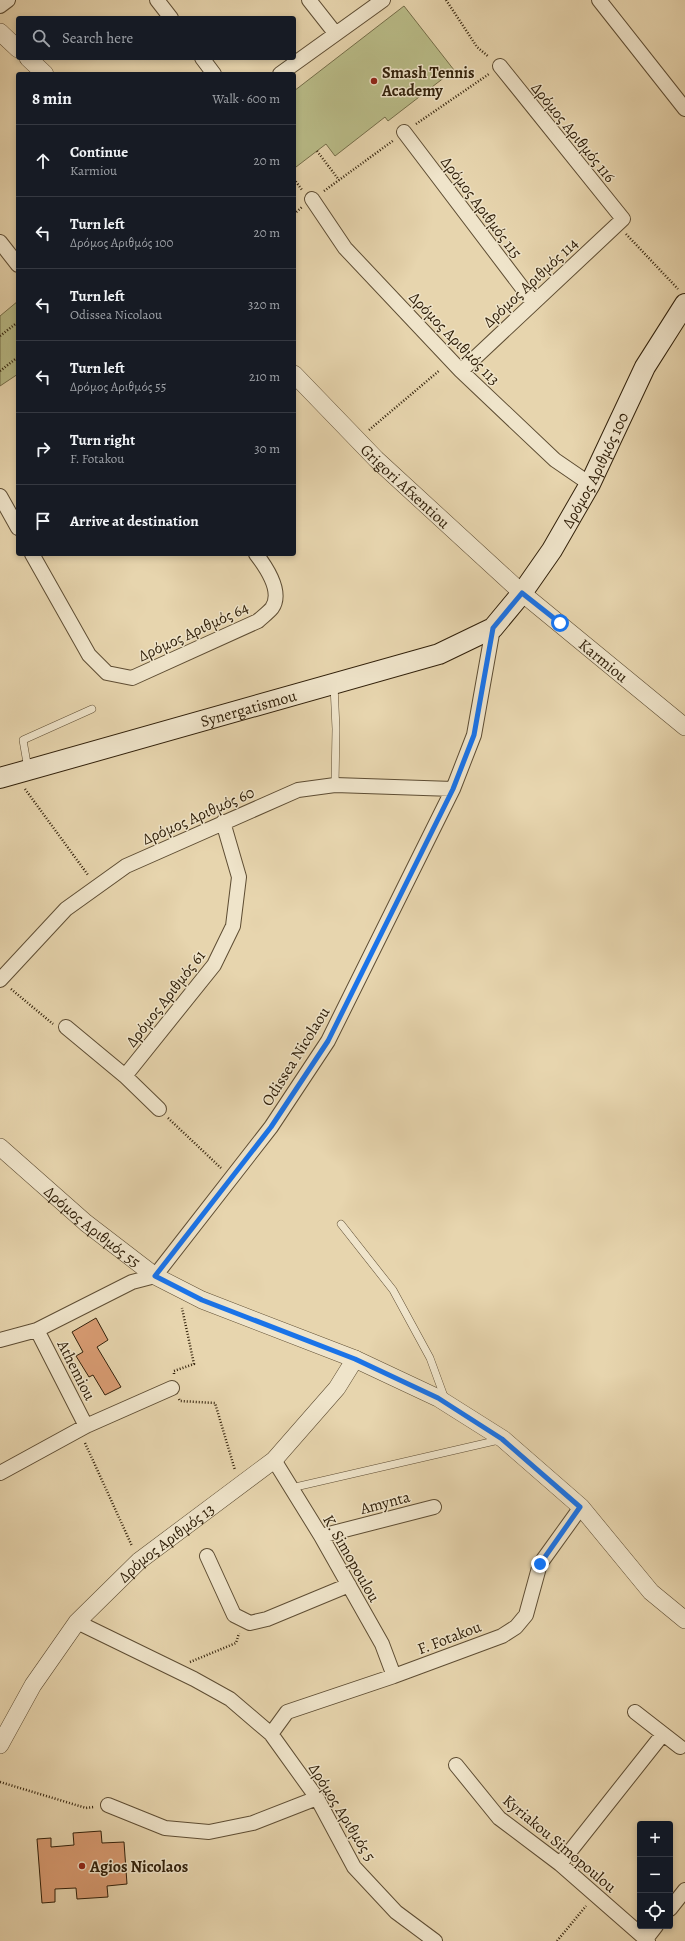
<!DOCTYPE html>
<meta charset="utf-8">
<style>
:root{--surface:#171b24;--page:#242831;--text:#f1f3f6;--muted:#9ea1a6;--line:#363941}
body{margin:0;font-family:Alegreya,serif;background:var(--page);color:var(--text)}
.controls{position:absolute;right:12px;bottom:12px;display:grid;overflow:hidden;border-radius:4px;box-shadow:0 2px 6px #0003}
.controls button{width:36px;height:36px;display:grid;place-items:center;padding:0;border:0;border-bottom:1px solid var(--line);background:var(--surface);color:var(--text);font:20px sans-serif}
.stop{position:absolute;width:12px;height:12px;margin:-9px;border:3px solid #1a73e8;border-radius:50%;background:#fff}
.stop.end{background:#1a73e8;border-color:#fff;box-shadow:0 1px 4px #0008}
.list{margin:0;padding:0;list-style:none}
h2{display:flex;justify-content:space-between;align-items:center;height:52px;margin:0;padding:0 16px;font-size:17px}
h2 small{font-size:13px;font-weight:400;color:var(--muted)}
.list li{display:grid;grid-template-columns:26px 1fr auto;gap:12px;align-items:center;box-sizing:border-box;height:72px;padding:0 16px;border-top:1px solid var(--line)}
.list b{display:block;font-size:15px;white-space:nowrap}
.list p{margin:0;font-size:13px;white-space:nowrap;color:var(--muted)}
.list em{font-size:13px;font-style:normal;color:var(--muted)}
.icon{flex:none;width:22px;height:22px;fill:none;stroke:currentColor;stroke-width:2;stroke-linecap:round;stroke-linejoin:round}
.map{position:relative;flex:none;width:685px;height:1941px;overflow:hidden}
.search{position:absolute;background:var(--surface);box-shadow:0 2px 6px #0003;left:16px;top:16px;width:280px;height:44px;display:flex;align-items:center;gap:10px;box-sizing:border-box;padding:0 14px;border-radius:4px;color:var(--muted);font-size:15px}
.panel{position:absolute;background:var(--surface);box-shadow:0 2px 6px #0003;left:16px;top:72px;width:280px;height:484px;border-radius:4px}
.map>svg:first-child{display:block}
.green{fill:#b9bc88;stroke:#756e49}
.building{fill:#d99c73;stroke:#31200a}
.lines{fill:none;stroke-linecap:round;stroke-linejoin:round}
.service-casing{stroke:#5e4d33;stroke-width:8}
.minor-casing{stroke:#5e4d33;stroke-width:16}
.tertiary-casing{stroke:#5e4d33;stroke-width:18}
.secondary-casing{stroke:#31200a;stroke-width:22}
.path{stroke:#31200a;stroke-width:2.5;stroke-dasharray:1 2;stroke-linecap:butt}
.service{stroke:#efe4ca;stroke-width:7}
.minor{stroke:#efe4ca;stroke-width:14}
.tertiary{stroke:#efe4ca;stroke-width:17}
.secondary{stroke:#efe4ca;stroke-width:20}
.route{stroke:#1a73e8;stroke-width:5}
.poi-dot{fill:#8f2418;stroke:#efe4ca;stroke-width:1.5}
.labels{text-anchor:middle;stroke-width:3;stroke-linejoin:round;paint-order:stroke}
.poi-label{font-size:16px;font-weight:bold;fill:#31200a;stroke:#efe4ca;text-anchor:start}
.street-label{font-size:16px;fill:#31200a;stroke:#efe4ca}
</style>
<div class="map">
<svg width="685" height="1941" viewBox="0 0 685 1941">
<rect width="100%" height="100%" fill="#e7d5ae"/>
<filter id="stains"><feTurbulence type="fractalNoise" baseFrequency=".005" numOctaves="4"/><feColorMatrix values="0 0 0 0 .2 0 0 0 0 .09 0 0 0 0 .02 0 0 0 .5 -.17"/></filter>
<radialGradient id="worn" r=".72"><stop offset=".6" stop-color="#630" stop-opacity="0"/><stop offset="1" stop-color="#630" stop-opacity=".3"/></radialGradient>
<path class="green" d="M404,6L454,70L388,121L385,117L335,156L326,144L296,167L294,165V91Z
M18,301V374L0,386V316Z"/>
<path class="building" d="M96,1318L108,1340L97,1347L121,1387L105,1395L93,1375L89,1377L76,1356L83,1352L72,1332Z
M101,1831L102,1843L124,1842L127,1884L107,1886L108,1897L77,1899L76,1888L55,1889V1902L42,1903L37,1839L51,1838V1847L74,1845L73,1833Z"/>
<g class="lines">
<defs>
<path id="service" d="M334,685L336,729L335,785
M28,769L23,740L92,709
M341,1224L393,1290L430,1358L445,1399
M291,1488L499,1440"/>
<path id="minor" d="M157,0L171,18
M309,0L335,33
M599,0L685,109
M0,6L8,0
M202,58L214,74
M280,74L383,0
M404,132L533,302
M312,199L345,248L461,371L555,460L590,484
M0,242L18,265
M461,371L623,219L500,66
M0,496L18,528
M32,554L89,655L107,673L132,678L258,621C262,617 268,613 272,608C283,592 266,567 256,554
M0,980L66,909L126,866L298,790L335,785L453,789
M66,1027L125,1076L159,1109
M125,1076L214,965L233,926L239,877L223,822
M37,1330L86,1426
M0,1340L37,1330L132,1282L155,1276L271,1127L328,1041L453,789L474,735L493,628
M274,1460L321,1536L382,1644L394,1676
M0,1473L86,1426L172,1388
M321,1536L434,1507
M207,1556L234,1615L250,1623L267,1619L349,1585
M77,1622L194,1679L230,1699L271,1734L317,1798L354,1867L396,1912L435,1941
M635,1712L680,1747
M271,1734L287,1712L394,1676L502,1636L516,1627L526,1615L540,1564L581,1507
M456,1765L499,1818L560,1864L648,1941
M108,1805L165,1828L209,1832L253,1823L317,1798
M560,1864L663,1734
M670,1909L685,1890
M646,1939L656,1926"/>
<g id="tertiary">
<path d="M0,32L18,49"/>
<path d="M28,58L45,74"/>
<path id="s1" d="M294,374L376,459L522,593L685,727"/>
<path id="s2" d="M0,1147L86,1223L155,1276L202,1300L355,1359L438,1398L503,1439L581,1507L651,1592L685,1620"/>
<path id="s3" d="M0,1745L33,1685L77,1622L139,1561L274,1460L337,1388L355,1359"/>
</g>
<g id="secondary">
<path id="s4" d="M0,778L439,654L493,628L522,593L552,550L590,484L645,367L685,304"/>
</g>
</defs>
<use href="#service" class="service-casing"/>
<use href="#minor" class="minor-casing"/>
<use href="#tertiary" class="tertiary-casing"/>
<use href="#secondary" class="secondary-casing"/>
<path class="path" d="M446,0L477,47L489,57
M416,124L489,74
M317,151L339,180
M294,179L302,190
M324,191L394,140
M294,214L302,207
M626,234L678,289
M0,336L18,322
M0,371L18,357
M369,430L440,370
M25,789L88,875
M11,989L53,1024
M168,1118L221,1168
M174,1374V1371L194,1364L182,1308
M179,1399L180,1401L215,1403L235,1470
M85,1443L132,1546
M190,1662L236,1643L239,1633
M0,1782L86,1808L94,1807
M557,1941L586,1906"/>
<use href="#service" class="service"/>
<use href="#minor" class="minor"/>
<use href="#tertiary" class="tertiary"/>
<use href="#secondary" class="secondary"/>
</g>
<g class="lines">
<path class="route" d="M540,1564L580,1507L502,1439L438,1398L355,1359L202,1300L155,1276L271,1127L328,1041L453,789L474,735L493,628L522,593L560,623"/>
</g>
<g class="poi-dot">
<circle cx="374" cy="81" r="4"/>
<circle cx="82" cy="1866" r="4"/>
</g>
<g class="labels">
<g class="poi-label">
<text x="382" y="78">Smash Tennis<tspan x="382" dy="18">Academy</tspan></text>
<text x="90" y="1872">Agios Nicolaos</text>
</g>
<g class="street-label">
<text transform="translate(574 132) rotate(51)" y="6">Δρόμος Αριθμός 116</text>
<text transform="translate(482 207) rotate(53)" y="6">Δρόμος Αριθμός 115</text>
<text transform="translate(530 282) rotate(-43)" y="6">Δρόμος Αριθμός 114</text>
<text transform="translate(455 338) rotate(46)" y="6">Δρόμος Αριθμός 113</text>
<text dy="6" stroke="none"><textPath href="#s4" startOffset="705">Δρόμος Αριθμός 100</textPath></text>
<text dy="6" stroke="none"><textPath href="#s1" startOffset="158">Grigori Afxentiou</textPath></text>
<text transform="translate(193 631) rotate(-25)" y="6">Δρόμος Αριθμός 64</text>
<text dy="6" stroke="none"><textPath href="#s1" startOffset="422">Karmiou</textPath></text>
<text dy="6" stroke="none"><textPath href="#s4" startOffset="258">Synergatismou</textPath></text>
<text transform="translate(198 815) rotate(-24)" y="6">Δρόμος Αριθμός 60</text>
<text transform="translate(165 998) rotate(-52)" y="6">Δρόμος Αριθμός 61</text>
<text transform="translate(295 1056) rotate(-58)" y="6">Odissea Nicolaou</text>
<text dy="6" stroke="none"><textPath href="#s2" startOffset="122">Δρόμος Αριθμός 55</textPath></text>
<text transform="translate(77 1370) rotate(63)" y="6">Athemiou</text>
<text transform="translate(385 1502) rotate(-15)" y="6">Amynta</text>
<text dy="6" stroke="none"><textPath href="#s3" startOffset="265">Δρόμος Αριθμός 13</textPath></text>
<text transform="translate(352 1558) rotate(60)" y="6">K. Simopoulou</text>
<text transform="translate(449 1637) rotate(-21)" y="6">F. Fotakou</text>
<text transform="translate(343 1812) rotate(58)" y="6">Δρόμος Αριθμός 5</text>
<text transform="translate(560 1843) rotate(40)" y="6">Kyriakou Simopoulou</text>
</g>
</g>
<rect width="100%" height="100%" filter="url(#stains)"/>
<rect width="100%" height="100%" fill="url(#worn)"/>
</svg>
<div class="controls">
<button>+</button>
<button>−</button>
<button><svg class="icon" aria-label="locate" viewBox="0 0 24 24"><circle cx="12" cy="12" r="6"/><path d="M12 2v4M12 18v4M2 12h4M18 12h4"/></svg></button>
</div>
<div class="stop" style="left:560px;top:623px"></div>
<div class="stop end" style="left:540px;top:1564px"></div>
<div class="search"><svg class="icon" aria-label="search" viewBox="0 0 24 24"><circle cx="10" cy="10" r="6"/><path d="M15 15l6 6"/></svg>Search here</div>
<section class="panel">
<h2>8 min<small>Walk · 600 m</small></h2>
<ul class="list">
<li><svg class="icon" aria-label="ahead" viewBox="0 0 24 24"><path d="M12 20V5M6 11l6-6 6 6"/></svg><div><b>Continue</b><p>Karmiou</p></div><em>20 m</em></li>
<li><svg class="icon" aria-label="left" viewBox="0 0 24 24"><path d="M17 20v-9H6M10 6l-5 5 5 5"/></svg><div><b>Turn left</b><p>Δρόμος Αριθμός 100</p></div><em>20 m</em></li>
<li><svg class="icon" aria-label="left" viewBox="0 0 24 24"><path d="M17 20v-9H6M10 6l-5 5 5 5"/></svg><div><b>Turn left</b><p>Odissea Nicolaou</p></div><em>320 m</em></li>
<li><svg class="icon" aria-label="left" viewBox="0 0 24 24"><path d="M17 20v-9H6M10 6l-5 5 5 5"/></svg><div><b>Turn left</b><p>Δρόμος Αριθμός 55</p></div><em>210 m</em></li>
<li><svg class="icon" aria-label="right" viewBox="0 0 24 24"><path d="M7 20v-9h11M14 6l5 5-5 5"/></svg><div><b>Turn right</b><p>F. Fotakou</p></div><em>30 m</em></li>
<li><svg class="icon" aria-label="arrive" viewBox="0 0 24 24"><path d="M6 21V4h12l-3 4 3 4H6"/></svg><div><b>Arrive at destination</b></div></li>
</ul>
</section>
</div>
